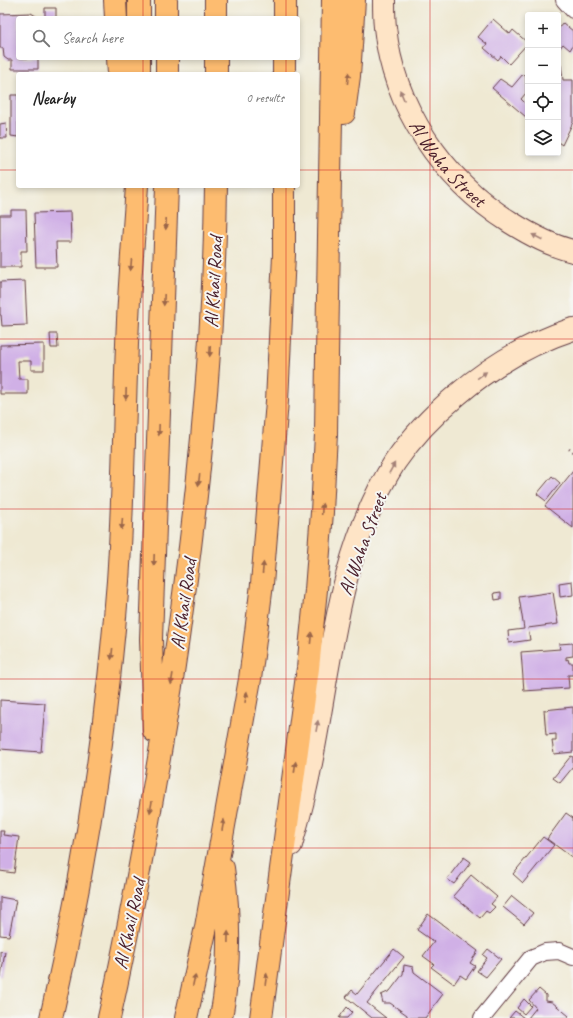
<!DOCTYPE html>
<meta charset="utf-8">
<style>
:root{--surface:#fff;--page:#f2f2f2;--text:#222;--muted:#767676;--line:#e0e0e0}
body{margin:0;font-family:Caveat,sans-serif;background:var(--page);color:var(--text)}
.controls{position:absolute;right:12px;top:12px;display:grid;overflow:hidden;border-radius:4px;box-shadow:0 2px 6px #0003}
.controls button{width:36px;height:36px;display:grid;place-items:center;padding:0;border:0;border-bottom:1px solid var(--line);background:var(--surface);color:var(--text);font:20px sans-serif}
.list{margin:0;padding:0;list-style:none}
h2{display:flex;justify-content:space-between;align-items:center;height:52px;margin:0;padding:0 16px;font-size:17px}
h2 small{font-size:13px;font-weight:400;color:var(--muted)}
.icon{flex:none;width:22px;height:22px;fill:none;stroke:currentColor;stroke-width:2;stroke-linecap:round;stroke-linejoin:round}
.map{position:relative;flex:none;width:573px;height:1018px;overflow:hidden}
.search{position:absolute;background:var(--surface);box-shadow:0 2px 6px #0003;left:16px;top:16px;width:284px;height:44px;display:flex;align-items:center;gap:10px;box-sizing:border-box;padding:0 14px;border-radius:4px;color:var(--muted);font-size:15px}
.panel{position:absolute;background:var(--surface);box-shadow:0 2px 6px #0003;left:16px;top:72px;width:284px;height:116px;border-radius:4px}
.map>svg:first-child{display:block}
.building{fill:#d0b0e6}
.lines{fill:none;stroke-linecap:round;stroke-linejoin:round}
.street-casing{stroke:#633d44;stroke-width:18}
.secondary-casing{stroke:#633d44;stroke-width:24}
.highway-casing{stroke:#633d44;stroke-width:24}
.path{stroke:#633d44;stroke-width:2.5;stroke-dasharray:1 3;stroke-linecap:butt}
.street{stroke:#fff;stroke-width:16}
.secondary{stroke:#fee4c6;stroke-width:22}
.highway{stroke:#fdbc70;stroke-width:22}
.oneway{fill:#9b664a}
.oneway2{fill:#a48278}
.grid{fill:none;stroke:#d62828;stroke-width:1;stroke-opacity:0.55}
.labels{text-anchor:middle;stroke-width:4;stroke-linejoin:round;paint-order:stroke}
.street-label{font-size:20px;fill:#4a1f2b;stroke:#f6f6f2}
</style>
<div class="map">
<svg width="573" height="1018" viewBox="0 0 573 1018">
<rect width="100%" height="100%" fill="#f6f6f2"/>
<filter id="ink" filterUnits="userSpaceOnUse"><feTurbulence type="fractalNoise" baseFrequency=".025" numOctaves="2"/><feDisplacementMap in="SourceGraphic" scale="8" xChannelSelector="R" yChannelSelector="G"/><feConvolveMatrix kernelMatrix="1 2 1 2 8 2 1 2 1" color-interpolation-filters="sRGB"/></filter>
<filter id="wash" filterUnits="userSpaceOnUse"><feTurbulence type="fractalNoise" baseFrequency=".012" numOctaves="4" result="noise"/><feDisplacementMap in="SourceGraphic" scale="16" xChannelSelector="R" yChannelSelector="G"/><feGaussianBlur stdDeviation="0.9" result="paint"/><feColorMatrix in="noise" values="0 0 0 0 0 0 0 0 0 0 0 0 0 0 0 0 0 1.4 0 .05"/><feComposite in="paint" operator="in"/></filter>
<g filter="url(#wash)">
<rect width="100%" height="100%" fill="#efe9d3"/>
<g id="blocks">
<path class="building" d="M45,8H56V18H45Z
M31,13L39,18H18V58H38V69H12V60H8L4,57L3,48H0V14Z
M493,19L510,34L513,30L528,43L509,64L501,56L498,60L484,48L487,44L478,37Z
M563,23L573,31V45L570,50L563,44L558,50V29Z
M558,62L561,65L563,80H573V122L562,145L558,142Z
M523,74L526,77V93L521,99L528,106V114L526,117L492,88L500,79L512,87Z
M11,95H18V137L11,136Z
M6,123L7,138H0V124Z
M11,210H26L27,251H21V267H0V215H11Z
M70,212L71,242H56L57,267H36L34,213Z
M25,281L27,325L2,326L1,315H0V282Z
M50,334H57L58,348H51Z
M44,344V370H31V361H18L19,379H28V394H0V345Z
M573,471V528L545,506Z
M552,476L560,483L546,501L537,494Z
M572,581L573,595L560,597L559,583Z
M501,592V599L495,600L494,593Z
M553,592L558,624L528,628L530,640L509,643L508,631L524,629L519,597Z
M573,643V656L566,657V660L568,659L569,663H573V675H568L569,688L524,691L521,652L560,649L559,644Z
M0,700L45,703L41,752L0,749Z
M573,707V752L554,754L552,741H556V734L546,735L544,710Z
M571,756L573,757V767L560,783L553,778Z
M566,813L573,818V858L547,839Z
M0,831H4L3,835L19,837L14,873L0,871Z
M543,837L554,845L523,883L513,874Z
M464,857L471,862L454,884L447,879Z
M471,875L497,897L491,904L495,907L489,913L486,911L480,918L453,896Z
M512,896L533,913L524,924L503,907Z
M0,897L16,900L9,936L0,935Z
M428,914L478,951L470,963L475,966L466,979L460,975L454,984L431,967L434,964L423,956L434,942L417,930Z
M394,949L404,957L367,1003L386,1018H372L346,997L352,990L357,994Z
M488,949L501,959L486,977L477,971L487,958L483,955Z
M0,951L5,952L1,976H0Z
M404,965L413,967L414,972L443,994L425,1018H407V1015L390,1003H383L381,995L390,991L403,974Z
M539,989L546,995V1001L552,1002L569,1016L568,1018H528L536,1008L529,1000Z
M524,999L531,1006L524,1014L517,1008Z
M347,1007L352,1012L347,1018H339Z
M515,1011L524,1018H509Z"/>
</g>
</g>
<g filter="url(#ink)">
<use href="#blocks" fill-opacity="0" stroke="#633d44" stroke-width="1"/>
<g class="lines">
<defs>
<path id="street" d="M564,0L573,10
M482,1018L531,958L545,952L559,951L573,957"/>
<g id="secondary">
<path id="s1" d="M384,0C384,9 384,18 385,27C393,107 443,180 510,222C529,234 551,246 573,251"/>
<path d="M291,845C296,826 302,807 306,787C331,678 333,559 395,462C412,437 434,414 457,395C491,366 530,343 573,329"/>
</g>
<path id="highway" d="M115,0L116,18
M139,0V18
M166,0V18
M216,0V18
M285,18V0
M118,58L119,74
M139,58V74
M167,58V74
M216,58V74
M284,74V58
M344,113L349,76L354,0
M154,731L151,639L167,186
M51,1018C84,875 107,728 118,581C124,494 124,407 128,320C130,276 134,231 137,186
M109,1018C134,908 153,797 171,686C196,519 214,355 216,186
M186,1018L206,927L250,679L256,632L262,584L277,401L284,255V186
M221,1018C230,969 230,917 223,868
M261,1018L308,668L316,590L322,512L326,434L327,356L333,0"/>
</defs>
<use href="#street" class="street-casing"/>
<use href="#secondary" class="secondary-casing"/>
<use href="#highway" class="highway-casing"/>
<path class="path" d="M569,449L573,452"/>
<use href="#street" class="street"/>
<use href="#secondary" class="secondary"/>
<use href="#highway" class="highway"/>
</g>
<defs><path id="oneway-solid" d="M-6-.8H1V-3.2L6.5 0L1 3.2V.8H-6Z"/></defs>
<g class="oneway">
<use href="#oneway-solid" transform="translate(348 78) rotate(-84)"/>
<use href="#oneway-solid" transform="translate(166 224) rotate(92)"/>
<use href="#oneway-solid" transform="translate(131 265) rotate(95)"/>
<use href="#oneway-solid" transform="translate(164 300) rotate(92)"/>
<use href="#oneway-solid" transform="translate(210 351) rotate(93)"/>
<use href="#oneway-solid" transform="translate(126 394) rotate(92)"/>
<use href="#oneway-solid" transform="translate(159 430) rotate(92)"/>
<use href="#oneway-solid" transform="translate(199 480) rotate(96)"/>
<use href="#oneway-solid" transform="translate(322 509) rotate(-87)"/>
<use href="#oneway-solid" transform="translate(122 524) rotate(94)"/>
<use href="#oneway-solid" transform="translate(154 560) rotate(92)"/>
<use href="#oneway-solid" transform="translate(263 568) rotate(-85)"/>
<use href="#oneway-solid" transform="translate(311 638) rotate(-84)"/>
<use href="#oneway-solid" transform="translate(112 654) rotate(96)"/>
<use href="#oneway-solid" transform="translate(172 679) rotate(99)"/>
<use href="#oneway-solid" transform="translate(246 697) rotate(-80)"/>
<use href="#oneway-solid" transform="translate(295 767) rotate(-83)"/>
<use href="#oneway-solid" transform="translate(151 807) rotate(100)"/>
<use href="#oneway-solid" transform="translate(223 825) rotate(-80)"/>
<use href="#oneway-solid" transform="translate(228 937) rotate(-89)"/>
<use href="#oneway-solid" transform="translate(266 979) rotate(-82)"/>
<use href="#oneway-solid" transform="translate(194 980) rotate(-78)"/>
</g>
<g class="oneway2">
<use href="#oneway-solid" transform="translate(402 95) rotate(-113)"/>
<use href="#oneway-solid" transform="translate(537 237) rotate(-153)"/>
<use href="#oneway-solid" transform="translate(482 375) rotate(-36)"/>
<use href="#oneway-solid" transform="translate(392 468) rotate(-61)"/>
<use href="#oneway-solid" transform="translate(317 726) rotate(-80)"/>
</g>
</g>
<path class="grid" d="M143,0V18M286,0V18M430,0V1018M143,58V74M286,58V74M0,170H18M298,170H573M143,186V1018M286,186V1018M0,339H573M0,509H573M0,679H573M0,848H573"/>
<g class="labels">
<g class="street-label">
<text dy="7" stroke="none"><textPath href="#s1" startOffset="180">Al Waha Street</textPath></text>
<text transform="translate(213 282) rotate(-87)" y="7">Al Khail Road</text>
<text transform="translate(362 544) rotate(-70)" y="7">Al Waha Street</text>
<text transform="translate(183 604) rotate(-82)" y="7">Al Khail Road</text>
<text transform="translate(129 924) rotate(-78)" y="7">Al Khail Road</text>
</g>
</g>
</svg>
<div class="controls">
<button>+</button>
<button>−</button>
<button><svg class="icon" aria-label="locate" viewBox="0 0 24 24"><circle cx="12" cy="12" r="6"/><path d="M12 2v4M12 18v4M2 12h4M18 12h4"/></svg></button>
<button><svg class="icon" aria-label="layers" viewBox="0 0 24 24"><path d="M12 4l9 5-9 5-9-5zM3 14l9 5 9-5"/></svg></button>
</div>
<div class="search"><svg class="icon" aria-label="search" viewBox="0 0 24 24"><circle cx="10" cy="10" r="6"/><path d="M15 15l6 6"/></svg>Search here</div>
<section class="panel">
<h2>Nearby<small>0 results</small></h2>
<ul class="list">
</ul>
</section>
</div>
